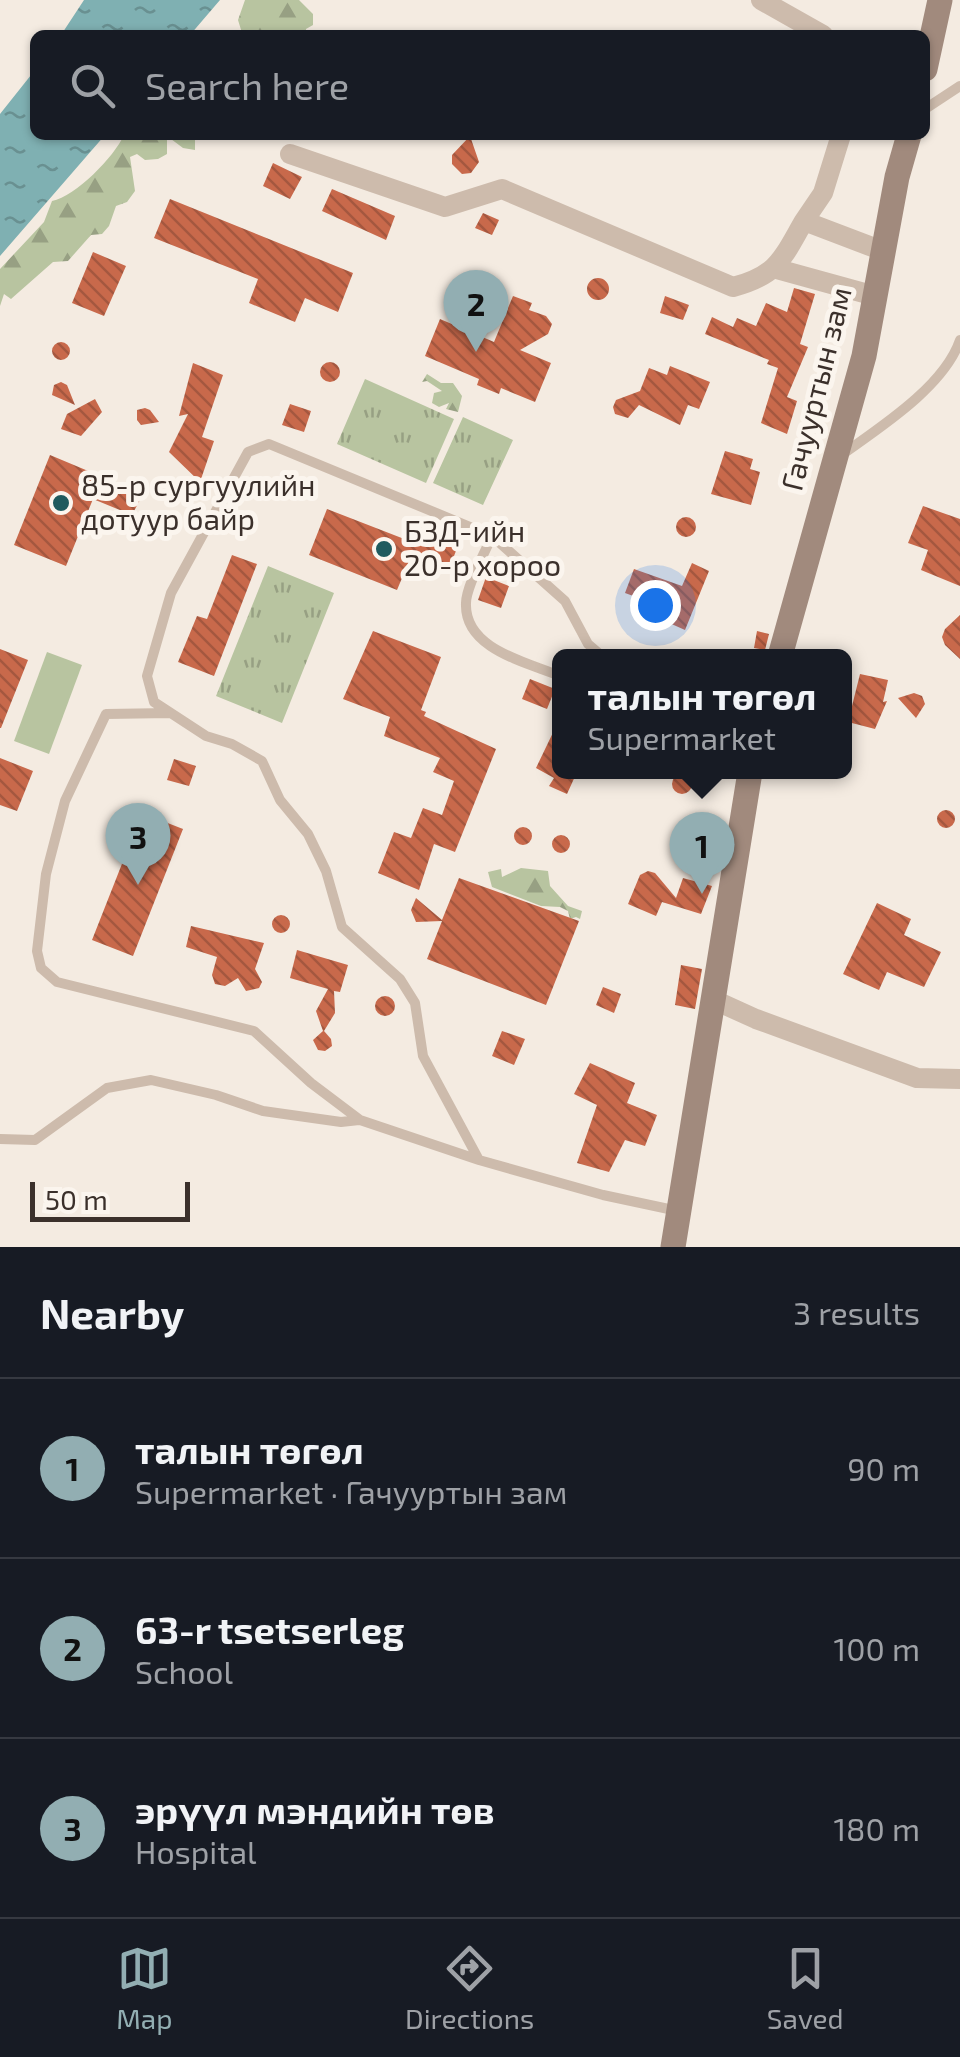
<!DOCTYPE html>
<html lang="en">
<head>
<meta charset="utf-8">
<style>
  :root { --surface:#171b24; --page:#242831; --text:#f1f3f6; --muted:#9ea1a6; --line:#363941; --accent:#92aeb2 }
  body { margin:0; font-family:"Exo 2",sans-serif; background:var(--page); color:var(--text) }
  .scale { position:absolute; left:30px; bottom:25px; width:160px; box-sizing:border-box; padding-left:10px; border:5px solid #3b302b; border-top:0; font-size:28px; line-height:35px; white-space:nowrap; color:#3b302b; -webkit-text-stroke:8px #fbf5ee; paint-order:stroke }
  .you { position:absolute; left:655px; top:605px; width:35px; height:35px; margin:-25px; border:8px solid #fff; border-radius:50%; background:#1a73e8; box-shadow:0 0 0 15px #1a73e833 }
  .badge { display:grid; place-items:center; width:65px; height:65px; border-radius:50%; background:var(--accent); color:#111; font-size:32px; font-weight:700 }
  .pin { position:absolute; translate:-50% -82px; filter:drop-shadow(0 2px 5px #0008) }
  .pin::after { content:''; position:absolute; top:52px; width:35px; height:30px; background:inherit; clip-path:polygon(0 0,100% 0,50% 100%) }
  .popup { position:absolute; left:552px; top:649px; width:300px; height:130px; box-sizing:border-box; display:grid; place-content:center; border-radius:15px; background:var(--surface); filter:drop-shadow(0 2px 8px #0005); font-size:32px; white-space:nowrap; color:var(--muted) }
  .popup b { font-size:38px; color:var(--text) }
  .popup::after { content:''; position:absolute; left:50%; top:100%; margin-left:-20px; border:20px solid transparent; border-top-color:var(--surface) }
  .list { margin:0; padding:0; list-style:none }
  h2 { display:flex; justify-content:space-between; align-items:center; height:130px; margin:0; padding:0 40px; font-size:42px }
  h2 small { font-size:32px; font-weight:400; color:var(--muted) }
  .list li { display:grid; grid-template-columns:65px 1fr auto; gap:30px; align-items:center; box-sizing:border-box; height:180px; padding:0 40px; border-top:2px solid var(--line) }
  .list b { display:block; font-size:38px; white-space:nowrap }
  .list p { margin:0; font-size:32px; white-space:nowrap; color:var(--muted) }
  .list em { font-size:32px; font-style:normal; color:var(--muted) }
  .icon { flex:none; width:55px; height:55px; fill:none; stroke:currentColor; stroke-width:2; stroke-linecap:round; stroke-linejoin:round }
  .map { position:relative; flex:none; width:960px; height:1247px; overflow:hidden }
  .search { position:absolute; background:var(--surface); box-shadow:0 2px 8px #0004; left:30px; right:30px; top:30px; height:110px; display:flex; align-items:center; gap:25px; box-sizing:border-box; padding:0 35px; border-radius:15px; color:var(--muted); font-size:38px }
  .sheet { height:670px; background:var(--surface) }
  nav { display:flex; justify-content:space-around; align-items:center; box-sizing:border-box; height:140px; border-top:2px solid var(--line); background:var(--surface); font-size:28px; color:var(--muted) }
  nav a { display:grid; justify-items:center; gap:5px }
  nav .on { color:var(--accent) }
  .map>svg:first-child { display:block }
  .forest { fill:url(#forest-firs) }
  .park { fill:url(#park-tufts) }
  .garden { fill:#b8c4a0 }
  .water { fill:url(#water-ripples) }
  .building { fill:url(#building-back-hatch) }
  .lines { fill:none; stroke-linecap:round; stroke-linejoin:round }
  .lane { stroke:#cdbbac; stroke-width:10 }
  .street { stroke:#cdbbac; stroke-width:20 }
  .secondary { stroke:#a18a7d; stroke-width:25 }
  .poi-dot { fill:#1f5a5e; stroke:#fbf5ee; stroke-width:4 }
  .labels { text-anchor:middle; stroke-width:10; stroke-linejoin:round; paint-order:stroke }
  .street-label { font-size:30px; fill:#3b302b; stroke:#fbf5ee }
  .poi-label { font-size:30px; fill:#3b302b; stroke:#fbf5ee; text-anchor:start }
</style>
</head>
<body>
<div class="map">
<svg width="960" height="1247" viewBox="0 0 960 1247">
  <defs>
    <pattern id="forest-firs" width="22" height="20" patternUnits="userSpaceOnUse" patternTransform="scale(2.5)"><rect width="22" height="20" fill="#b8c4a0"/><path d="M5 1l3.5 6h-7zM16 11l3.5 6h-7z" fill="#97a083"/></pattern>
    <pattern id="park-tufts" width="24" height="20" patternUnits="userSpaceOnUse" patternTransform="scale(2.5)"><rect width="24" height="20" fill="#b8c4a0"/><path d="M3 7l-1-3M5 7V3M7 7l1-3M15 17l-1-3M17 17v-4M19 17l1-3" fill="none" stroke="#97a083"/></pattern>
    <pattern id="water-ripples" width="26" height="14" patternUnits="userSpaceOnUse" patternTransform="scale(2.5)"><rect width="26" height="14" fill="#7fb0b2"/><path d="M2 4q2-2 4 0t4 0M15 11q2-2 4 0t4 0" fill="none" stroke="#699091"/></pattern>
    <pattern id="building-back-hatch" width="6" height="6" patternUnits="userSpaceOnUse" patternTransform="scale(2.5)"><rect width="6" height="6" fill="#c8694b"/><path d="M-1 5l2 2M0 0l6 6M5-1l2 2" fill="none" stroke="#a4573f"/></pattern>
  </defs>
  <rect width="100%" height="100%" fill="#f4ebe1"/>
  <!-- forest -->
  <path class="forest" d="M245,0H299L313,14V25L306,29V35H239L242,33L238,20Z
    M124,135H195V150L183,148L167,136V154L158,159L145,160L137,154L130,157L135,191L127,202L116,206L109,226L102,234L91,235L68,261L53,262L11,299L4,294L0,306V269L44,222L52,201C76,196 114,157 124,135Z
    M427,374L441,383H453L462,396L458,412L446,409L449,403L439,407L432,403L434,393L442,391L427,381L422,382Z
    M521,868L548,871L550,886L568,906L582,911L580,919L576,917L570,919L568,911L560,907L541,906L492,887L488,872L501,869L502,877Z"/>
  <!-- park -->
  <path class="park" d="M365,379L454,419L426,483L337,444Z
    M463,417L513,440L483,505L433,483Z
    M268,566L334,593L282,723L216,696Z"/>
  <!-- garden -->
  <path class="garden" d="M47,652L82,665L49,754L14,741Z"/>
  <!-- water -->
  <path class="water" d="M84,0H220L190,35H61Z
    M35,70V135H105L0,256V114Z"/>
  <!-- building -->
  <path class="building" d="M470,136L479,162L471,173L462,174L452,164V155Z
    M273,163L302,177L290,199L263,186Z
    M332,189L395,216L386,240L322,211Z
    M170,199L353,273L338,312L305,298L295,322L249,303L258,279L154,238Z
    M483,213L499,220L492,235L475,228Z
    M93,252L126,266L104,316L72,303Z
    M587 289a11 11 0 1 1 22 0a11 11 0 1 1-22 0Z
    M794,288L815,294L800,344L808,347L787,397L797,401L787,434L761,423L778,368L767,364L769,360L705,334L712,317L733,327L737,318L756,326L766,303L787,312Z
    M513,296L532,303L529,310L546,316L552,324L548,334L520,350L551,363L535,402L501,388L499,394L477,385L479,379L425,356L440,319L494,342Z
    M665,296L689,305L683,320L660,313Z
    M52 351a9 9 0 1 1 18 0a9 9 0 1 1-18 0Z
    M320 372a10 10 0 1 1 20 0a10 10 0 1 1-20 0Z
    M193,363L223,375L202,437L214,441L200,482L169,452L188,414L179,416Z
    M670,366L710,382L699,409L688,405L680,425L639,405L628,418L615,414L613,407L616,400L640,391L649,368L667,375Z
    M61,382L67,385L75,405L52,395L54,385Z
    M95,399L102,412L81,436L61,429L67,414Z
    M290,404L311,411L304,432L282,425Z
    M145,408L150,410L159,422L141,425L137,420V410Z
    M725,451L753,459L750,469L760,472L751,505L711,494Z
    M50,455L143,494L132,515L93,499L66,566L14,545Z
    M923,506L960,519V586L921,570L928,550L908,543Z
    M327,509L412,542L421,522L461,538L447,574L410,559L397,590L309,555Z
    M676 527a10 10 0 1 1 20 0a10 10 0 1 1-20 0Z
    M232,555L257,564L214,676L178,662L197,616L207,619Z
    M692,563L709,571L685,630L667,622L672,610L625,593L634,569L682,586Z
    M486,577L509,586L501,608L478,600Z
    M960,615V659L945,645L942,637L945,629Z
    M373,631L441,657L421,710L426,712L424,716L496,749L455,852L434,844L419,890L378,873L394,832L411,838L423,808L442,815L454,781L433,772L440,758L384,736L390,717L343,699Z
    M757,631L769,634L765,650L754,648Z
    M0,649L28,660L1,728H0Z
    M860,674L888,680L883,702L887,701L875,729L848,722Z
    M530,679L555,689L547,709L522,699Z
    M914,693L922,696L925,704L916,718L898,698Z
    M560,718V772H577L567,794L549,786L554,778L536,768Z
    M0,758L33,771L17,811L0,805Z
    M174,759L196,766L189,786L167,780Z
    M672 784a10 10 0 1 1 20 0a10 10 0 1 1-20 0Z
    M937 819a9 9 0 1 1 18 0a9 9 0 1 1-18 0Z
    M142,813L183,829L133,956L92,940Z
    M514 836a9 9 0 1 1 18 0a9 9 0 1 1-18 0Z
    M552 844a9 9 0 1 1 18 0a9 9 0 1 1-18 0Z
    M648,871L655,873L676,898L683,878L712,886L701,914L662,902L656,916L628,904L640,875Z
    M459,878L579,921L546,1005L427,959L442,921L416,922L411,910L416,898L442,920Z
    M877,903L911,919L904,935L941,952L924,987L887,972L879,990L843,974Z
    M272 924a9 9 0 1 1 18 0a9 9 0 1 1-18 0Z
    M191,926L264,943L255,969L262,982L259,988L246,991L238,978L225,986L215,984L212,975L217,957L186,947Z
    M297,950L348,965L340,992L334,991L335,1013L324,1031L331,1039L332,1046L325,1051L318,1050L313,1040L323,1031L316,1011L328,989L290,978Z
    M681,965L702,969L695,1009L675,1005Z
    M603,987L621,994L614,1013L596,1005Z
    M375 1006a10 10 0 1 1 20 0a10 10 0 1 1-20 0Z
    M502,1031L525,1039L514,1065L492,1056Z
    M590,1063L635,1083L627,1103L657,1115L645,1146L625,1140L609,1172L577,1163L597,1105L574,1094Z"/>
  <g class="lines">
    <!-- lane -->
    <path class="lane" d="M925,109L960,86
      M840,456C879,428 944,387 960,340
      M492,536C485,552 466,587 466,603C464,649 526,662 560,676
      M602,656L588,644L565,601L492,536L269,444L248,452L171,593L147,676L154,702L206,736L232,744L262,761L280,800L308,834L326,871L342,927L400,979L415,1003L423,1056L479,1160L603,1195L678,1211
      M170,713L106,714L65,801L46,874L37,951L41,968L57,982L254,1031L311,1083L360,1120L479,1160
      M0,1139L35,1140L107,1088L151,1080L216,1095L263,1111L341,1122L359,1120"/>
    <!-- street -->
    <path class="street" d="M761,0L823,35
      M841,135L823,193L804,221L883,251
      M290,154L445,207L502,189L733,287C778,275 782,259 804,221
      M777,269L875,296
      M712,999L756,1019L917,1078L960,1079"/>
    <!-- secondary -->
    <path class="secondary" d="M925,69L940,0
      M780,656L864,356L897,177L909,135
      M673,1247L750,772"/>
  </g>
  <!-- markers -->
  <g class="poi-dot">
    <circle cx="61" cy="503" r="10"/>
    <circle cx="384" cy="549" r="10"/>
  </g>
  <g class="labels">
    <!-- street labels -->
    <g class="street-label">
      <text transform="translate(817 389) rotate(-76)" y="10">Гачууртын зам</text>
    </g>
    <!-- poi labels -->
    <g class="poi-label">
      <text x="81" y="496">85-р сургуулийн<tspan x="81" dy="34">дотуур байр</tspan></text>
      <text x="404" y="542">БЗД-ийн<tspan x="404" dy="34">20-р хороо</tspan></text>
    </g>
  </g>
</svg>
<div class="scale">50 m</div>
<div class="you"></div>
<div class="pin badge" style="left:702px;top:894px">1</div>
<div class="popup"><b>талын төгөл</b>Supermarket</div>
<div class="pin badge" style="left:476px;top:352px">2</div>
<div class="pin badge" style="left:138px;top:885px">3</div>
<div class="search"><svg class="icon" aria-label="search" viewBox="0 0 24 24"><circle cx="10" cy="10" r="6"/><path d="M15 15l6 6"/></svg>Search here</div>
</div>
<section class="sheet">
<h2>Nearby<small>3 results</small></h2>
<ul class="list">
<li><span class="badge">1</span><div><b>талын төгөл</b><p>Supermarket · Гачууртын зам</p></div><em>90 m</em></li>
<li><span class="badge">2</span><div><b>63-r tsetserleg</b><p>School</p></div><em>100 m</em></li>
<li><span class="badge">3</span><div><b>эрүүл мэндийн төв</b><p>Hospital</p></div><em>180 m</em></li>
</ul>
</section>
<nav>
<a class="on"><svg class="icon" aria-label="map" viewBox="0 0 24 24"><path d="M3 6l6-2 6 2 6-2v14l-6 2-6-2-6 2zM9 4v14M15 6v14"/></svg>Map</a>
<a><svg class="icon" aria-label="directions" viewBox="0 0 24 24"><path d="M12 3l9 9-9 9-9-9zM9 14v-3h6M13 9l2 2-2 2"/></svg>Directions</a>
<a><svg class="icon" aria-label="saved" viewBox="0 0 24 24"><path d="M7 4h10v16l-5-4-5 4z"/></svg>Saved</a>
</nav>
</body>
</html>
